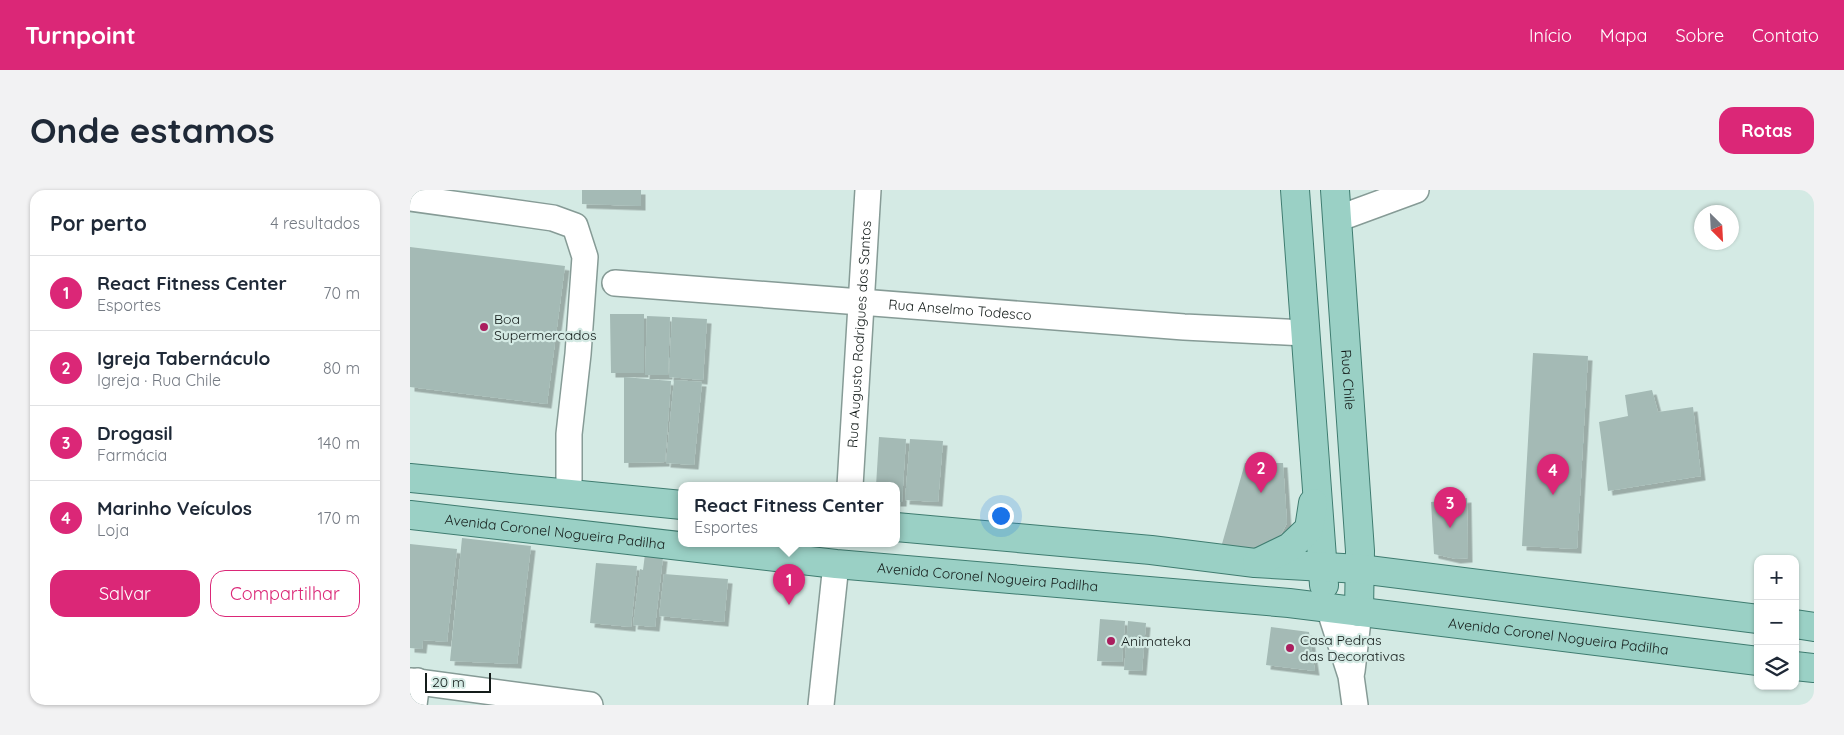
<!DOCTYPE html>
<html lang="pt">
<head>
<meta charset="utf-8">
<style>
  :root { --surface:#fff; --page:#f2f2f3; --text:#1f2937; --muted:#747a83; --line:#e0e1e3; --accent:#db2777 }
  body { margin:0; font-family:Quicksand,sans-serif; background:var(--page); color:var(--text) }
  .controls { position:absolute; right:15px; bottom:15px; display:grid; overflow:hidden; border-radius:10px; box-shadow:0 1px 4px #0004 }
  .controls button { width:45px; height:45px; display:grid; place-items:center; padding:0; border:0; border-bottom:1px solid var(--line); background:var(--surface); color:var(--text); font:25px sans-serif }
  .compass { position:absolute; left:1284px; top:15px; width:45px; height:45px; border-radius:50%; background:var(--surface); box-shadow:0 1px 4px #0004; rotate:156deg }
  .scale { position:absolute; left:15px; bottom:12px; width:66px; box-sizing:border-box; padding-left:5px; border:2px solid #141c1a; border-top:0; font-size:14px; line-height:18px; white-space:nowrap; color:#141c1a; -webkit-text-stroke:4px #d4eae4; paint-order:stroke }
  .you { position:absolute; left:590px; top:325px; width:18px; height:18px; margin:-12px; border:4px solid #fff; border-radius:50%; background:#1a73e8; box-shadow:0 0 0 8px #1a73e833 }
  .badge { display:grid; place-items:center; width:32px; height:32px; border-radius:50%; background:var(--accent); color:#fff; font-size:16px; font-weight:700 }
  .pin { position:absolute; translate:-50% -41px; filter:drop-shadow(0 1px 2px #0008) }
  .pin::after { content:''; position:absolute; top:26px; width:18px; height:15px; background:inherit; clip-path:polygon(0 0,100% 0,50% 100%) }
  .popup { position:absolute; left:268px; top:292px; width:222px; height:65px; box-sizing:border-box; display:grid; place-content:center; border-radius:10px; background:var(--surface); filter:drop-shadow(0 1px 4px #0005); font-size:16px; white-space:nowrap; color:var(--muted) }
  .popup b { font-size:19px; color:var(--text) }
  .popup::after { content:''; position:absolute; left:50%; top:100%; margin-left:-10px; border:10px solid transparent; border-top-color:var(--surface) }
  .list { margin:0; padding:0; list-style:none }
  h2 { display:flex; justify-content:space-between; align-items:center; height:65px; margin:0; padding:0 20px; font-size:21px }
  h2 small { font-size:16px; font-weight:400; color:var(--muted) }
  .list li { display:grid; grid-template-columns:32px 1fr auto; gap:15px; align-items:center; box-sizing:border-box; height:75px; padding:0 20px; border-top:1px solid var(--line) }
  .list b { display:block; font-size:19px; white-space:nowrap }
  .list p { margin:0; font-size:16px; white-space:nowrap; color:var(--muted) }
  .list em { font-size:16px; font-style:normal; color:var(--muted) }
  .actions { display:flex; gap:10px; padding:15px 20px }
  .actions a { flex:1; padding:11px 0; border:1px solid var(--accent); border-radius:15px; text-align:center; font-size:18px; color:var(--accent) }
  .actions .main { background:var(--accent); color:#fff }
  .icon { flex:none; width:28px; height:28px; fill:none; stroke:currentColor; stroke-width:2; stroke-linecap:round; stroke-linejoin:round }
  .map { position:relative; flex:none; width:1404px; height:515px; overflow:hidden; border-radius:15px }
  header { display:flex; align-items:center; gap:30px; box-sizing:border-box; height:70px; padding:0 25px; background:var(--accent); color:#fff }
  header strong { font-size:24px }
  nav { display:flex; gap:28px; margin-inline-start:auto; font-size:18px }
  .intro { display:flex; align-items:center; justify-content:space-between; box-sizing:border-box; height:120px; padding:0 30px }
  h1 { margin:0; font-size:35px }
  .button { padding:12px 22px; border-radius:15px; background:var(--accent); color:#fff; font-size:18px; font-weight:700 }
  main { display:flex; gap:30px; padding:0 30px }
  aside { flex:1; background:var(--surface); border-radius:15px; box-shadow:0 1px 4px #0004 }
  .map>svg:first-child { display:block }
  .building { fill:#a4bab5; filter:url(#shadow) }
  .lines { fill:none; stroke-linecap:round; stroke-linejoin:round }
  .minor-casing { stroke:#869b96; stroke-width:28 }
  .major-casing { stroke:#3f7c70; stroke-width:30 }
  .minor { stroke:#fff; stroke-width:25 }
  .major { stroke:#9ad0c5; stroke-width:28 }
  .poi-dot { fill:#aa1e5e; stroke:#d4eae4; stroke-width:2 }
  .labels { text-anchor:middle; stroke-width:4.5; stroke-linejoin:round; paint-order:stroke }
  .street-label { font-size:14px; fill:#141c1a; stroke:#d4eae4 }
  .poi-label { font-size:14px; fill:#141c1a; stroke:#d4eae4; text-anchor:start }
</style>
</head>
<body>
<header>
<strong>Turnpoint</strong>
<nav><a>Início</a><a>Mapa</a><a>Sobre</a><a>Contato</a></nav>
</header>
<div class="intro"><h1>Onde estamos</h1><a class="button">Rotas</a></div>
<main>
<aside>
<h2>Por perto<small>4 resultados</small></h2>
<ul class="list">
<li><span class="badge">1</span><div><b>React Fitness Center</b><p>Esportes</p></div><em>70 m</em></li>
<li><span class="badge">2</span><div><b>Igreja Tabernáculo</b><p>Igreja · Rua Chile</p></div><em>80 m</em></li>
<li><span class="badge">3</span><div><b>Drogasil</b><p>Farmácia</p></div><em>140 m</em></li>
<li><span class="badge">4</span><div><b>Marinho Veículos</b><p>Loja</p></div><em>170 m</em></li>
</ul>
<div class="actions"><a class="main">Salvar</a><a>Compartilhar</a></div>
</aside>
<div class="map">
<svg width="1404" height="515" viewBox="0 0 1404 515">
  <defs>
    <filter id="shadow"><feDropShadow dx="4.5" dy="4.5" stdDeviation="0" flood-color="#0004"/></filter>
  </defs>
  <rect width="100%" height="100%" fill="#d4eae4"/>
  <!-- building -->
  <path class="building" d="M172,0H231V16L172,14Z
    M0,57L155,76L137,214L0,197Z
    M200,124H234V183H201Z
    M237,126L260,127L258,185H235Z
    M262,127L297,129L293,190L259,187Z
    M1123,163L1178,166L1167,359L1112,356Z
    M214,187L261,191L255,272L214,273Z
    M264,190L292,192L284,275L256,273Z
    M1242,200L1248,222L1283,217L1291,286L1198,301L1189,232L1218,226L1215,205Z
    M469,247L496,249L492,312H486V296H466Z
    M500,249L533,251L528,312L495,310Z
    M835,273H873L877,333L867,352L849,362L812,354Z
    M1057,308L1058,368L1046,369L1024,364L1021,312Z
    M52,348L121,356L107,474L40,471Z
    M0,354L47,359L37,452L13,450L12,459L0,458Z
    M235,364L253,367L245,437L223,435L230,379L233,380Z
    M186,373L227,376L221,437L180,433Z
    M254,384L318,389L314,432L249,426Z
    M690,429L715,431L712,472L687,471Z
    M718,431L736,433L732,481L714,480Z
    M861,437L899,442L905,481L856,475Z"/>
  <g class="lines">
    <!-- minor casing -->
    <g class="minor-casing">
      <g id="minor">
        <path d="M0,8L143,28L165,36L175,67L168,164L159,244V302"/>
        <path d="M927,29L1006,0"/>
        <path id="s1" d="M205,93L774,137L895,143"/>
        <path id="s2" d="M440,296L458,0"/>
        <path d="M919,418L941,486L945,515"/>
        <path d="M942,481L949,422"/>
        <path d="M0,491L180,515"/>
        <path d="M4,515L7,491"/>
        <path d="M411,515L426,374"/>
      </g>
    </g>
    <!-- major casing -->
    <g class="major-casing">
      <g id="major">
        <path d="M885,0L914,395"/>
        <path id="s3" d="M925,0L950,361L949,422"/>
        <path d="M0,288L272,315"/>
        <path id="s4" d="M0,325L426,374L879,413L1348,471"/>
        <path d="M486,337L741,360L845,373L950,379L1348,429"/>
        <path d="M847,373L880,357L899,339L903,313"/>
        <path d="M1385,434L1404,437"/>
        <path d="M1385,476L1404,478"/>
      </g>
    </g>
    <!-- minor -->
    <use href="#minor" class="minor"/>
    <!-- major -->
    <use href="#major" class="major"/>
  </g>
  <!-- markers -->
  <g class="poi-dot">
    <circle cx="74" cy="137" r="5"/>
    <circle cx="701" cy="451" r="5"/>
    <circle cx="880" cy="458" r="5"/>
  </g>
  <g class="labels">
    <!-- street labels -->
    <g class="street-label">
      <text dy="5" stroke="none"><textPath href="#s1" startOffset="346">Rua Anselmo Todesco</textPath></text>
      <text dy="5" stroke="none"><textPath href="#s2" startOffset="152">Rua Augusto Rodrigues dos Santos</textPath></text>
      <text dy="5" stroke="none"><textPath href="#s3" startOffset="190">Rua Chile</textPath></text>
      <text dy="5" stroke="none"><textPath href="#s4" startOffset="146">Avenida Coronel Nogueira Padilha</textPath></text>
      <text dy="5" stroke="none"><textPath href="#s4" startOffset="581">Avenida Coronel Nogueira Padilha</textPath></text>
      <text dy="5" stroke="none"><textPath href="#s4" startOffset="1155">Avenida Coronel Nogueira Padilha</textPath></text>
    </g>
    <!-- poi labels -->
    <g class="poi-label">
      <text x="84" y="134">Boa<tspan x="84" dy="16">Supermercados</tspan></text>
      <text x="890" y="455">Casa Pedras<tspan x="890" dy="16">das Decorativas</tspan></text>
      <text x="711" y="456">Animateka</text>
    </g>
  </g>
</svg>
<div class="controls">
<button>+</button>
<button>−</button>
<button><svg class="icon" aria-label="layers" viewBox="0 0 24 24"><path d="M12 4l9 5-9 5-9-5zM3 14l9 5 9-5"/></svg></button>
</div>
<svg class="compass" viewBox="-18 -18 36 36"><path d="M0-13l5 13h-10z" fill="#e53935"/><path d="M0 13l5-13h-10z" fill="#747a83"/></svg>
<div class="scale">20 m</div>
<div class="you"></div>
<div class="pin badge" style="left:379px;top:415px">1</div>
<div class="popup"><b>React Fitness Center</b>Esportes</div>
<div class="pin badge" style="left:851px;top:303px">2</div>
<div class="pin badge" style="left:1040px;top:338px">3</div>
<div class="pin badge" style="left:1143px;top:305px">4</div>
</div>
</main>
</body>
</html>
